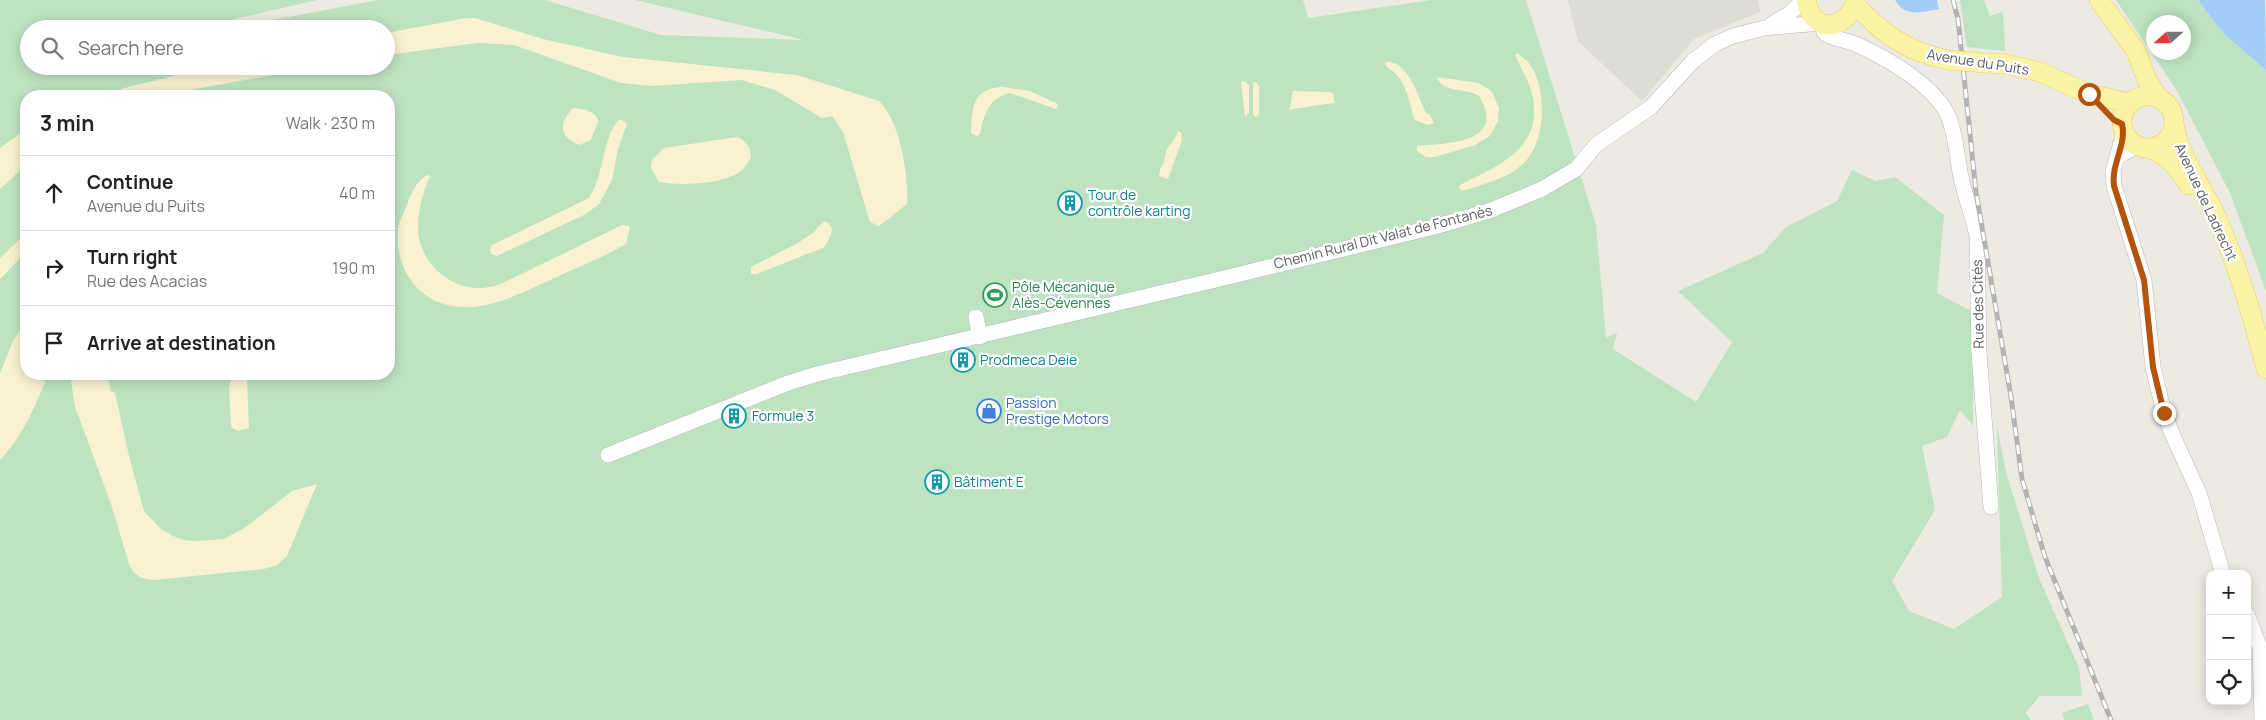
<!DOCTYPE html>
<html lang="en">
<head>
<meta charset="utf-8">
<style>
  :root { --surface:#fff; --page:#f6f6f6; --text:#222; --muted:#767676; --line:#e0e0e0 }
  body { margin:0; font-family:Manrope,sans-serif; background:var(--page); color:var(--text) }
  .controls { position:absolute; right:15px; bottom:15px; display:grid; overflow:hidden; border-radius:10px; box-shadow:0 2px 12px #0003 }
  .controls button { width:45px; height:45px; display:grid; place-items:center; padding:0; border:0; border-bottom:1px solid var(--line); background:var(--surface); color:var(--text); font:25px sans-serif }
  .compass { position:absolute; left:2146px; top:15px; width:45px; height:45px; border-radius:50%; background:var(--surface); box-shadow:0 2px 12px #0003; rotate:249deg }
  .stop { position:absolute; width:15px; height:15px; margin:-11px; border:4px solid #b45309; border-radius:50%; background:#fff }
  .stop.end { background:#b45309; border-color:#fff; box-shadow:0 1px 5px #0008 }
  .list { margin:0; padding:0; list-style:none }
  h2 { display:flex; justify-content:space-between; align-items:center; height:65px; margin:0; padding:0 20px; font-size:21px }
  h2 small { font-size:16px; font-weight:400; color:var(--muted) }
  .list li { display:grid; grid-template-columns:32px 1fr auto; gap:15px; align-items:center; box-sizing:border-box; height:75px; padding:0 20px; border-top:1px solid var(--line) }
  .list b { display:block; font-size:19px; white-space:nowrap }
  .list p { margin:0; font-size:16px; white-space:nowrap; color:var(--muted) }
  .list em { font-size:16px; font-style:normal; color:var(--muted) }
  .icon { flex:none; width:28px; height:28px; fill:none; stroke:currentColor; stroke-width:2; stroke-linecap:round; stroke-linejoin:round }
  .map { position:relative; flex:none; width:2266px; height:720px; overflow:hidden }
  .search { position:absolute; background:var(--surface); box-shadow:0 2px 12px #0003; left:20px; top:20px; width:375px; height:55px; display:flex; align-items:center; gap:12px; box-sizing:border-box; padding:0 18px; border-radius:28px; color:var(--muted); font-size:19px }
  .panel { position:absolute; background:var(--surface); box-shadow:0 2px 12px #0003; left:20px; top:90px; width:375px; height:290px; border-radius:20px }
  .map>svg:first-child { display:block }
  .industrial { fill:#dddcd5 }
  .green { fill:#bee3c1; fill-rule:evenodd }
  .sand { fill:#f8f2d0 }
  .water { fill:#a2cdfb }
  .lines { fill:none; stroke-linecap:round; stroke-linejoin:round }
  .minor-casing { stroke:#b6b8bd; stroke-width:16 }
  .major-casing { stroke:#ebcd5b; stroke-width:20 }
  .minor { stroke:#fff; stroke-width:15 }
  .major { stroke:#fbf4a6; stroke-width:19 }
  .rail-casing { stroke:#b2b3b3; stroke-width:5 }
  .rail { stroke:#fff; stroke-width:3; stroke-dasharray:9; stroke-linecap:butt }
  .major-bridge-casing { stroke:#ebcd5b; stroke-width:20; stroke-linecap:butt }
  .major-bridge { stroke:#fbf4a6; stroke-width:19 }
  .route { stroke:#b45309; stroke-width:6 }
  .labels { text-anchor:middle; stroke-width:4.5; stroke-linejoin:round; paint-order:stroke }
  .street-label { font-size:14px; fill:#595c61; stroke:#fff }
  .culture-label { font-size:14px; fill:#0d838f; stroke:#fff; text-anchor:start }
  .leisure-label { font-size:14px; fill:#27864d; stroke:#fff; text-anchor:start }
  .shop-label { font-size:14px; fill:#366cbe; stroke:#fff; text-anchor:start }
</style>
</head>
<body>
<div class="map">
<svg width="2266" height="720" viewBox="0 0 2266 720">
  <rect width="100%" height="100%" fill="#eceae1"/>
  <!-- industrial -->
  <path class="industrial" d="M1568,0H1758L1760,12L1694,39L1642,101L1578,41Z"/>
  <!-- green -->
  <path class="green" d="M0,0H317L191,29H29V66H386V29H225L378,0H545L661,35L804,40L635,0H1303L1308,18L1431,0H1526L1596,225L1606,338L1617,333L1613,349L1696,402L1732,342L1678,291L1763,253L1786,227L1837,201L1852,170L1875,181L1895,177L1944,215L1937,293L1973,312V426L1960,410L1947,437L1922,446L1935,510L1892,581L1909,611L1954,629L2002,597L1997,427L2007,476L2039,578L2079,668L2082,696H2040L2025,713L2031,720H0ZM26,96H389V374H26Z
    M1960,0H1984L1990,16L2003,12L2005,51L1967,47Z
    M2116,0H2198L2223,33L2266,70V291L2230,193L2176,89ZM2154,22H2184V52H2154Z
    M2088,704L2094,720H2064L2062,713Z"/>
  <!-- sand -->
  <path class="sand" d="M467,18H475L543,39L623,57L797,75L879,101C900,121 909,176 907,204L879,226L870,222L843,132L832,116L822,118L775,90L742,80L653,86L621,83L514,45L478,43L386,55V33Z
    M1517,53C1522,57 1528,61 1531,66C1547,91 1546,142 1524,163C1508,179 1483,184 1462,191L1459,188L1460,185C1498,166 1542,149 1533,98C1530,82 1521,69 1515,55Z
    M1385,62C1408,59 1418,97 1426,113L1430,115L1434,123L1428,125L1415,120C1407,98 1408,80 1386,66Z
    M212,66H323L156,96H118L121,89Z
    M1437,77L1478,83L1487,88L1492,92L1499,108L1498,121L1490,136L1475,145L1435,157H1426L1417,151V146C1445,143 1508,144 1479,96C1467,87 1442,94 1437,77Z
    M1244,81L1249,85V113L1245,117L1241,82Z
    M1253,82H1256L1259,86V114L1256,117L1253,115Z
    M1002,87L1030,91L1058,104L1056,109L1010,93C988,98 984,115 980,134L977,136L971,133C972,108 972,89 1002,87Z
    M1293,91L1330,92L1333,94L1335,105L1333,103L1287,110L1290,108Z
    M573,108C580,108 596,111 598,120C598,124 592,135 591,140L579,145C560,137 558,124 573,108Z
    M619,120H622L627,124L618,149L612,180L599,204L586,214L497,256L491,254L490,249L492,245L589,198C604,177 602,137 619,120Z
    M26,129V165L0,189V148Z
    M1178,131L1181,133L1182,140L1168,179L1159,176L1160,169C1167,162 1163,153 1169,146C1173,141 1176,137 1178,131Z
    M737,137C747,141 750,147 751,158C747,164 744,169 738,173C721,184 678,186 659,182L651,168L652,160L664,148Z
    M427,175L430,176C423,193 418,209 418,228C418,256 442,283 469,287C481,290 492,287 503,283L622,225L630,226L626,244C605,256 583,265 561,275C531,288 497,308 464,307C422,307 394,271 398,230C398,223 404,213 407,205C412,192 415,183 427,175Z
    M824,221C838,226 830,239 823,248L756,274H751V267L796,244L813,233Z
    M26,233V252L0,279V258Z
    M26,322V374H48C36,405 23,436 0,460V373L14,339Z
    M70,374H107L111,391L115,393L129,456L144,511L161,529L171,535L183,540L195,541L224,539L246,527L292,491L317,484L287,556L277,565L264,569L154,580C142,579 137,577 130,567L111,504L75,407Z
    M243,374L247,380L249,428L238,431L231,427L229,387L233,376Z"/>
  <!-- water -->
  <path class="water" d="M1895,0H1937L1939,9C1923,12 1905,18 1895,0Z
    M2198,0H2265L2266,70L2223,33Z"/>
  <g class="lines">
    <!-- minor casing -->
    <g class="minor-casing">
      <path id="minor" d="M1772,24L1789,14L1804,0
        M1825,24L1824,32L1826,34C1836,39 1848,41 1858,45C1888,59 1936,86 1949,118C1956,136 1957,158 1961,177C1965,197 1973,216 1977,236L1979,353L1991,507
        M2124,133L2113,171L2114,186L2144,280L2153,367L2164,413L2173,436L2199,493L2223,574
        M2117,157L2137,146
        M976,317L980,337
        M608,455L788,383L817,374L1224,278L1434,227L1489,211L1542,189L1576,169L1596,145L1651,107L1693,61L1715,44L1733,36L1764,28L1820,23
        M2247,614L2260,648L2262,720"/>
    </g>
    <!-- major casing -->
    <g class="major-casing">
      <path id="major" d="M1806,0C1812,33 1843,32 1855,4V0
        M2099,0L2136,51L2147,80L2158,98
        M1855,4C1882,34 1908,52 1948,60
        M1985,63L2006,64L2040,72L2089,94L2130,103
        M2122 122a26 26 0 1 1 52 0a26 26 0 1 1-52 0Z
        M2174,123C2179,158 2202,185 2216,216C2238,265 2253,317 2266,369
        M2147,148C2167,154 2178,168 2189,185"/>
    </g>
    <!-- minor -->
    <use href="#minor" class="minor"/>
    <!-- major -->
    <use href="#major" class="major"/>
    <!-- rail casing -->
    <g class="rail-casing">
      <path id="rail" d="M1953,0L1958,19L1976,192L2011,397L2022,479L2045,557L2111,720"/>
    </g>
    <!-- rail -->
    <use href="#rail" class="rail"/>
    <!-- major-bridge casing -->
    <g class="major-bridge-casing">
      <path id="major-bridge" d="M1948,60L1985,63"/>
    </g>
    <!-- major-bridge -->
    <use href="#major-bridge" class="major-bridge"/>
  </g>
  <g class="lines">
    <!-- route -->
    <path class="route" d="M2089,94L2114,120L2122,124C2127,145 2111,163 2114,186L2144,280L2153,367L2164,413"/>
  </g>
  <!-- icons -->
  <defs>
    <g id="building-ring" transform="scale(1.25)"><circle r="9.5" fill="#fff" stroke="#0f9aa8" stroke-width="1.5"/><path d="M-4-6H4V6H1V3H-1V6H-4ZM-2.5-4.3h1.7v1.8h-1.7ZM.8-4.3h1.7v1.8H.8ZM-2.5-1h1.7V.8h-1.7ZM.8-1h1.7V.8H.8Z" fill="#0f9aa8"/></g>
    <g id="stadium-ring" transform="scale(1.25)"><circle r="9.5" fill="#fff" stroke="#2e9e5b" stroke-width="1.5"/><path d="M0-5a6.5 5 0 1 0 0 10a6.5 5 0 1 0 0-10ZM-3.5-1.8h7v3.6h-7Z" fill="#2e9e5b"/></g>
    <g id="shop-ring" transform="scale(1.25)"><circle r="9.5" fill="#fff" stroke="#3f7fe0" stroke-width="1.5"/><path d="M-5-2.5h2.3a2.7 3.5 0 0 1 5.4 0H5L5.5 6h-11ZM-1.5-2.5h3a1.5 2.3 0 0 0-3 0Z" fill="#3f7fe0"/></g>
  </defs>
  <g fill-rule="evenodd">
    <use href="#building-ring" x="1070" y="203"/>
    <use href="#stadium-ring" x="995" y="295"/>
    <use href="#building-ring" x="963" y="360"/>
    <use href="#shop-ring" x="989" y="411"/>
    <use href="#building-ring" x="734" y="416"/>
    <use href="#building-ring" x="937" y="482"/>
  </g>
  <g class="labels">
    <!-- street labels -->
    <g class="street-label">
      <text transform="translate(1978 62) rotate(9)" y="5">Avenue du Puits</text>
      <text transform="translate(2206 202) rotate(65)" y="5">Avenue de Ladrecht</text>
      <text transform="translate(1383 237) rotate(-14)" y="5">Chemin Rural Dit Valat de Fontanès</text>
      <text transform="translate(1978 304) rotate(-91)" y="5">Rue des Cités</text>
    </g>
    <!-- culture labels -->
    <g class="culture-label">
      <text x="1088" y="200">Tour de<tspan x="1088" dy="16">contrôle karting</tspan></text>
      <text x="980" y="365">Prodmeca Deie</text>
      <text x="752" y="421">Formule 3</text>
      <text x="954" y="487">Bâtiment E</text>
    </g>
    <!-- leisure labels -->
    <g class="leisure-label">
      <text x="1012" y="292">Pôle Mécanique<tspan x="1012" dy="16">Alès-Cévennes</tspan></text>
    </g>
    <!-- shop labels -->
    <g class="shop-label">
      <text x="1006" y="408">Passion<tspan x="1006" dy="16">Prestige Motors</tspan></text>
    </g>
  </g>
</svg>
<div class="controls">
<button>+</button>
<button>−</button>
<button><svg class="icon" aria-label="locate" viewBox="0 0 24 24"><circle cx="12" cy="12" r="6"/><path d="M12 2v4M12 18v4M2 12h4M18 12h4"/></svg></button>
</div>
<svg class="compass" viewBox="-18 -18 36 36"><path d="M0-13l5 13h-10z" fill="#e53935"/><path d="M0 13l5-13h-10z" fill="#767676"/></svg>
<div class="stop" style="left:2089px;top:94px"></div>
<div class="stop end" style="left:2164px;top:413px"></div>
<div class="search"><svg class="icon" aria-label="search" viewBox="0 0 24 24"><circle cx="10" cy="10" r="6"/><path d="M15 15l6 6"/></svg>Search here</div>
<section class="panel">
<h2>3 min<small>Walk · 230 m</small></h2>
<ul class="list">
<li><svg class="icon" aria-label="ahead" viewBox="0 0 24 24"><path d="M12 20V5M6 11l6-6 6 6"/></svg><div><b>Continue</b><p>Avenue du Puits</p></div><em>40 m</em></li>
<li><svg class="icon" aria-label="right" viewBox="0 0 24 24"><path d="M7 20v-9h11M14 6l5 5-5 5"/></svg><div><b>Turn right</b><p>Rue des Acacias</p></div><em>190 m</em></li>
<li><svg class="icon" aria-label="arrive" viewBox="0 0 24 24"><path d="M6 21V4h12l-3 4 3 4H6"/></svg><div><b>Arrive at destination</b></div></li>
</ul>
</section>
</div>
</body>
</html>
